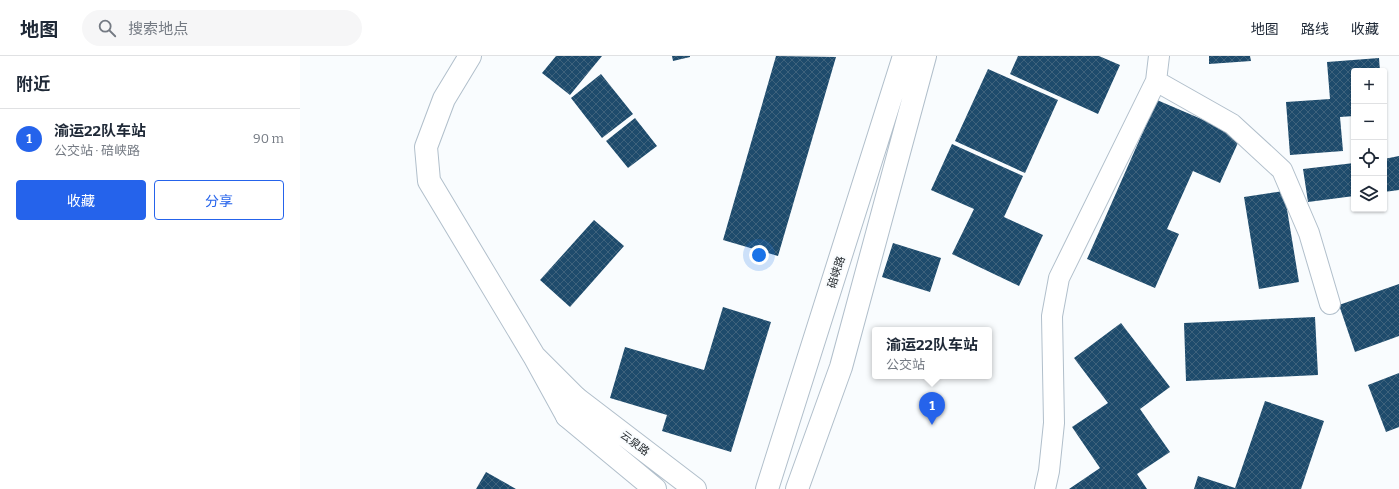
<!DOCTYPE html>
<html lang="zh">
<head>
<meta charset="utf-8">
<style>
  :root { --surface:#fff; --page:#f6f6f7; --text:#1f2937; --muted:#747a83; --line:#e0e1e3; --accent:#2563eb }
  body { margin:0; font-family:Bitter,"Noto Sans SC",serif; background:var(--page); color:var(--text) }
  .controls { position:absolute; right:12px; top:12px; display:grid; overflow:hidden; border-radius:4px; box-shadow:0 1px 3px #0004 }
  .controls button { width:36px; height:36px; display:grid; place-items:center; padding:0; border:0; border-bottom:1px solid var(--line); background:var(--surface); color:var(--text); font:20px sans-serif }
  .you { position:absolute; left:459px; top:199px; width:14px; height:14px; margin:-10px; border:3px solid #fff; border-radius:50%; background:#1a73e8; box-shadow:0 0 0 6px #1a73e833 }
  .badge { display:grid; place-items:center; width:26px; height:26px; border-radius:50%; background:var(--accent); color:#fff; font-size:13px; font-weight:700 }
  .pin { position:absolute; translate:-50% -33px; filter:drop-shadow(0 1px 2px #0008) }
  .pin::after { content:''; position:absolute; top:21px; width:14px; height:12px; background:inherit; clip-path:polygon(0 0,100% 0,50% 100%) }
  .popup { position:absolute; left:572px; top:271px; width:120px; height:52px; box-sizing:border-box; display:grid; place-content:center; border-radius:4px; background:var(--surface); filter:drop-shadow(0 1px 3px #0005); font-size:13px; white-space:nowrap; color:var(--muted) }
  .popup b { font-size:15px; color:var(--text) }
  .popup::after { content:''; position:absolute; left:50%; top:100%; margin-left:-8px; border:8px solid transparent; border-top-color:var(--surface) }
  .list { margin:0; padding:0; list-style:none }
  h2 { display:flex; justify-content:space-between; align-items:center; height:52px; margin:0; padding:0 16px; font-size:17px }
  h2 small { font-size:13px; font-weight:400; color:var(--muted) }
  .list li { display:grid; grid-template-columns:26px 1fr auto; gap:12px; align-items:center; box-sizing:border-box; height:60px; padding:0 16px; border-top:1px solid var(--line) }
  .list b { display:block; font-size:15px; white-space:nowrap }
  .list p { margin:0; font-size:13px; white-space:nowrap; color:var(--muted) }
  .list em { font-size:13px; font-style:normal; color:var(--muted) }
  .actions { display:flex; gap:8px; padding:12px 16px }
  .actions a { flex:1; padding:9px 0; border:1px solid var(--accent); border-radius:4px; text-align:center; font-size:14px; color:var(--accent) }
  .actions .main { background:var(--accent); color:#fff }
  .icon { flex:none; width:22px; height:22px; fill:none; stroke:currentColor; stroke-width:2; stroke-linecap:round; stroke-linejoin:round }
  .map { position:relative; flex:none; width:1099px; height:433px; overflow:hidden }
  header { display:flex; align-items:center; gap:24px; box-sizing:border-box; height:56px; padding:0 20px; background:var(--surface); border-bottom:1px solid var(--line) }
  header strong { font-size:19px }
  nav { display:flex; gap:22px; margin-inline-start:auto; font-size:14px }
  .search { width:280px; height:36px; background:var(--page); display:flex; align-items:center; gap:10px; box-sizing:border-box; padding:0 14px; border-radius:22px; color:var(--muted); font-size:15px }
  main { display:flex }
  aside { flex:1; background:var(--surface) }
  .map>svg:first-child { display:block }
  .building { fill:url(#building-cross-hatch) }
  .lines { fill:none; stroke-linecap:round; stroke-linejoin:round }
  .minor-casing { stroke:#b1bfcb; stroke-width:22 }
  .tertiary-casing { stroke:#b1bfcb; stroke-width:24 }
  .secondary-casing { stroke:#b1bfcb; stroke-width:24 }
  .primary-casing { stroke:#b1bfcb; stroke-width:24 }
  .minor { stroke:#fff; stroke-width:20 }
  .tertiary { stroke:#fff; stroke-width:22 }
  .secondary { stroke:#fff; stroke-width:22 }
  .primary { stroke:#fff; stroke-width:22 }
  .labels { text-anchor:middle; stroke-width:4; stroke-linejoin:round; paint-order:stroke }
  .street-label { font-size:11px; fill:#1f2428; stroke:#f9fcfe }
</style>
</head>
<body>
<header>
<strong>地图</strong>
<div class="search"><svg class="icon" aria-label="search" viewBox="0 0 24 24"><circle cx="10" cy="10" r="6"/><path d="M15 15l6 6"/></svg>搜索地点</div>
<nav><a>地图</a><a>路线</a><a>收藏</a></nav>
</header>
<main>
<aside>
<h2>附近<small></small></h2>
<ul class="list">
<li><span class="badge">1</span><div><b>渝运22队车站</b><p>公交站 · 碚峡路</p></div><em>90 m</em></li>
</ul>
<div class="actions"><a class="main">收藏</a><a>分享</a></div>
</aside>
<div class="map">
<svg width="1099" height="433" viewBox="0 0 1099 433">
  <defs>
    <pattern id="building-cross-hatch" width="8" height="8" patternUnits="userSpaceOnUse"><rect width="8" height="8" fill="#1e4b6c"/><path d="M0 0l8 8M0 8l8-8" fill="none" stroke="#3e627c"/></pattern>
  </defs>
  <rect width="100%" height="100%" fill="#f9fcfe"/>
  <!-- building -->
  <path class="building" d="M256,0H302L270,39L242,17Z
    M372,0H390V1L373,5Z
    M476,0L536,1L478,200L423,184Z
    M718,0H799L820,9L798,58L710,18Z
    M909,0H950L951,5L909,8Z
    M1079,2L1080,15H1054V60L1040,61L1043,95L990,99L986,46L1030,43L1027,6Z
    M688,13L758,44L725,117L655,85Z
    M301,18L333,58L302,82L271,42Z
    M857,44L941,80L920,127L893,115L867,173L879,178L855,232L787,203Z
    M335,62L357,90L328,112L306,85Z
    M652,88L723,120L704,161L743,179L719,230L652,198L674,153L631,134Z
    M1099,100V134L1084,136V103Z
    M1054,107V140L1008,146L1003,113Z
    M984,135L999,226L959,233L944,141Z
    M294,164L324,190L270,251L240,224Z
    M593,187L641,202L630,236L582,221Z
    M1099,228V280L1055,296L1039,249Z
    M423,251L471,266L431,396L362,375L367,359L310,342L325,291L404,314Z
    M1015,261L1018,319L886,325L884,267Z
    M821,267L870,331L840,353L870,396L837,418L847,433H769L800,412L772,371L808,347L774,302Z
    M1099,317V371L1086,376L1068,329Z
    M965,345L1024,365L1001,433H894L898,420L935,432Z
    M186,416L216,433H176Z"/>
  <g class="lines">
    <!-- minor casing -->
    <g class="minor-casing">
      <path id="minor" d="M856,25L932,68L982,114L1009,177L1030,248
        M745,433L749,415L754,367L752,260L759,222L856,25L859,0"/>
    </g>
    <!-- tertiary casing -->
    <g class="tertiary-casing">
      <path id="tertiary" d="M170,0L144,43L126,91L129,125L234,300
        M267,360L234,300L276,342"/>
    </g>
    <!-- secondary casing -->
    <g class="secondary-casing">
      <path id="secondary" d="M276,342L395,433
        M267,360L355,433"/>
    </g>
    <!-- primary casing -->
    <g class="primary-casing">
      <path id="primary" d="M467,433L604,0
        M497,433L541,311L625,0"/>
    </g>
    <!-- minor -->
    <use href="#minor" class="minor"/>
    <!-- tertiary -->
    <use href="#tertiary" class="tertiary"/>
    <!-- secondary -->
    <use href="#secondary" class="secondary"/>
    <!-- primary -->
    <use href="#primary" class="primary"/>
  </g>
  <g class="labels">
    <!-- street labels -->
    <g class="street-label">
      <text transform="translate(536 216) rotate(-72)" y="4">碚峡路</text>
      <text transform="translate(335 387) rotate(37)" y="4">云泉路</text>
    </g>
  </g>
</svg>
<div class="controls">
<button>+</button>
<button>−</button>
<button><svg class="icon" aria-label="locate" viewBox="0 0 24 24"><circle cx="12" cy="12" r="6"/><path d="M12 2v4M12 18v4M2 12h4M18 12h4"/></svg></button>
<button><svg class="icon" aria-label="layers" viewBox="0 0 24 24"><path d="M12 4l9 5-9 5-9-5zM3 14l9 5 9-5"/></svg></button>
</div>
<div class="you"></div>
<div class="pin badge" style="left:632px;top:369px">1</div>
<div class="popup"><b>渝运22队车站</b>公交站</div>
</div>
</main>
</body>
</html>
